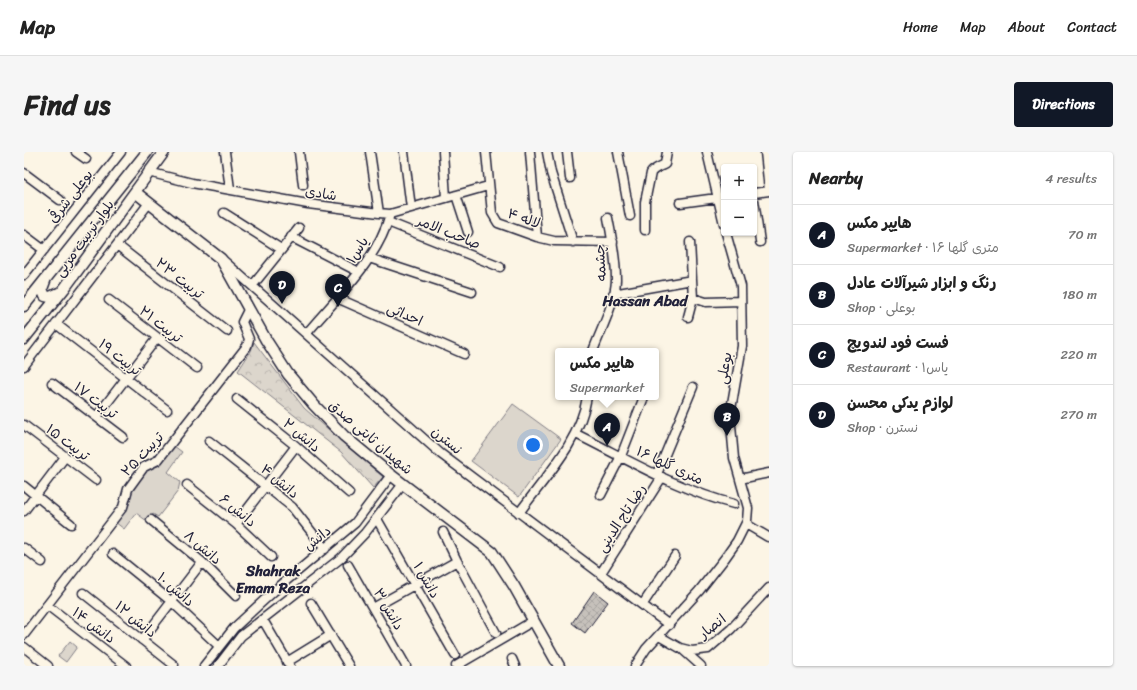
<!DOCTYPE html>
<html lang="en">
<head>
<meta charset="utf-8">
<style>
  :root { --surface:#fff; --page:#f6f6f6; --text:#222; --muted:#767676; --line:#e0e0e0; --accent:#111827 }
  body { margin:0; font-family:Sriracha,"Playpen Sans Arabic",sans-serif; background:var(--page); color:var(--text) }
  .controls { position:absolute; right:12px; top:12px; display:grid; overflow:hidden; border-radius:4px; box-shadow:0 1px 3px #0004 }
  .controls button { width:36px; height:36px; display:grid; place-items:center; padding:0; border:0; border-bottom:1px solid var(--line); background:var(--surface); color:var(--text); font:20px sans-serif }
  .you { position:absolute; left:509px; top:293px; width:14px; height:14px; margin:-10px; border:3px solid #fff; border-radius:50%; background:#1a73e8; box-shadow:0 0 0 6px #1a73e833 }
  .badge { display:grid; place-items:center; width:26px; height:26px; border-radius:50%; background:var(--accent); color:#fff; font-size:13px; font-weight:700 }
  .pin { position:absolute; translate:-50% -33px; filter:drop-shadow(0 1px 2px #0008) }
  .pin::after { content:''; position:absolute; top:21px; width:14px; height:12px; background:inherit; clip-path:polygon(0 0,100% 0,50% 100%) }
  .popup { position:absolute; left:531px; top:196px; width:104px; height:52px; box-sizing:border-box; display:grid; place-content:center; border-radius:4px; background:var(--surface); filter:drop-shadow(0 1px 3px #0005); font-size:13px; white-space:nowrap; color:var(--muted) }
  .popup b { font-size:15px; color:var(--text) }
  .popup::after { content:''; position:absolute; left:50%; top:100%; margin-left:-8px; border:8px solid transparent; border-top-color:var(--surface) }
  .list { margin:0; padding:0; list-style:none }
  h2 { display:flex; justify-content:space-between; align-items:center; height:52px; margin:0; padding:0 16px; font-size:17px }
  h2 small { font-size:13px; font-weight:400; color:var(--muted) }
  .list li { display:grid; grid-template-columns:26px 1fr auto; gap:12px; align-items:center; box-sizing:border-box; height:60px; padding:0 16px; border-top:1px solid var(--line) }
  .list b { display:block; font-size:15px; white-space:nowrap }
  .list p { margin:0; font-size:13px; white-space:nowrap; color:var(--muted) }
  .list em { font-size:13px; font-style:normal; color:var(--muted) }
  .map { position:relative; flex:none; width:745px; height:514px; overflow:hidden; border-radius:4px }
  header { display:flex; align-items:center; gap:24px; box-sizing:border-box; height:56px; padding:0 20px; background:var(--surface); border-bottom:1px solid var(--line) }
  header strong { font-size:19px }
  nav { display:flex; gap:22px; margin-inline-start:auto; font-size:14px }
  .intro { display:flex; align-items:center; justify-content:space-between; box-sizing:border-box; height:96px; padding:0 24px }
  h1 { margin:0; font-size:28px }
  .button { padding:10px 18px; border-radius:4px; background:var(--accent); color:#fff; font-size:14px; font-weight:700 }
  main { display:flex; gap:24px; padding:0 24px }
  aside { flex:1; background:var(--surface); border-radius:4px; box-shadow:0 1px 3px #0004 }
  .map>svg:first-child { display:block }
  .forest { fill:url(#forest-crowns); stroke:#7f7c84 }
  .park { fill:#dcd6cc; stroke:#7f7c84 }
  .building { fill:url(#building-cross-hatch); stroke:#22223b }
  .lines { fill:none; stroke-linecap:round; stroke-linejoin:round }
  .minor-casing { stroke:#22223b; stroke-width:11 }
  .major-casing { stroke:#22223b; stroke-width:13 }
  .minor { stroke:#fcf5e5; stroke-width:8 }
  .major { stroke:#fcf5e5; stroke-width:10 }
  .labels { text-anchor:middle; stroke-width:3; stroke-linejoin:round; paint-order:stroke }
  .street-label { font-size:14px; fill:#22223b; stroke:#fcf5e5 }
  .neighbourhood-label { font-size:15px; font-weight:bold; fill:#22223b; stroke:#fcf5e5 }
</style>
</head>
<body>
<header>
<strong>Map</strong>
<nav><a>Home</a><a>Map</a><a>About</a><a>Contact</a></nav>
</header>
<div class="intro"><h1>Find us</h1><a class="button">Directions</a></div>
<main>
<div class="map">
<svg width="745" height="514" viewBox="0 0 745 514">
  <defs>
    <pattern id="forest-crowns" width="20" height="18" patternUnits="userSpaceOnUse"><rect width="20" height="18" fill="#dcd6cc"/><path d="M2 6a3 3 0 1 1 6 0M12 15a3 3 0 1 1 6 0" fill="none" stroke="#bcb7b0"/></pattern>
    <pattern id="building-cross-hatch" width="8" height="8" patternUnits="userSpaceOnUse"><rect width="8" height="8" fill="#c6c1bb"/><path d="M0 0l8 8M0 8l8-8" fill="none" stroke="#aaa6a2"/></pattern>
  </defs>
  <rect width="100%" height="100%" fill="#fcf5e5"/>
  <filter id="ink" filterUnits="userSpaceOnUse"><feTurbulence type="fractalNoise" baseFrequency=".025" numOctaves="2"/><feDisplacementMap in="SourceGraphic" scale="8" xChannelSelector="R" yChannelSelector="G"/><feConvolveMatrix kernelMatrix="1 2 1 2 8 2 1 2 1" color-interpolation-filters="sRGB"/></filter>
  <g filter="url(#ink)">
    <!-- forest -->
    <path class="forest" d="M230,190L280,256L359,325L349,336L317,300L214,219L227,199Z"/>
    <!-- park -->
    <path class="park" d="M489,252L537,287L495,345L447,309Z
      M150,294L158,300L144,320L156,330L154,339L134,365L129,362L123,369L112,361L100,377L91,370L105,353V342L124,316L134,314Z
      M46,489L53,495L42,510L34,504Z"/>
    <!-- building -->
    <path class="building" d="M570,439L584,450L561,481L548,471Z"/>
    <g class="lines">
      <!-- minor casing -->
      <g class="minor-casing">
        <path id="minor" d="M52,0L62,7
          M201,0L206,37
          M275,0L279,33
          M346,0L355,61
          M380,0L387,56
          M419,0L422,46
          M462,0L468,61L474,71L513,85L530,89L589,90
          M506,0L513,85
          M523,0L527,21L549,90
          M543,0L546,26
          M594,0L606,64
          M683,0L700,72
          M741,0L745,38
          M124,20L168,31L284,52L355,61L366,62L464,34
          M0,21L36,48
          M730,41L745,39
          M432,43L444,80
          M730,48L736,90
          M656,51L700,45
          M200,61L257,97
          M364,70L476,115
          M621,78V50L627,21C630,16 636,15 641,12L643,0
          M0,83L20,98
          M267,85L335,120
          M93,93L203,179
          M345,106L448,140
          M199,108L417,302L645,473
          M0,123L97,0
          M229,133L275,76
          M589,142L668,128
          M313,146L440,202
          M669,146L682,150L717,149
          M85,148L173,216
          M664,165L669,146L666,90
          M32,172L143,258
          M283,181C313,145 354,108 366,62
          M569,199C577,177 591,152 592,128C592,107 588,86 584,66
          M0,214L125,51
          M28,231L99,285
          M213,247L272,294L325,341
          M73,264L133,186
          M0,273L72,328
          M552,282C603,307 654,338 710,352
          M185,289L268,355L301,397
          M633,322L669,235
          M716,327L745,321
          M163,333L212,372L247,405
          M0,334L47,372
          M577,343L597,304L620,245
          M0,359L41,305
          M495,361C521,325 556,290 563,245
          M353,367L431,503
          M127,368L178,410L212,444
          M212,372L272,294
          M722,372L744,385
          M419,380L433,409L472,481
          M0,396L18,410
          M89,402L148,450L195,494
          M324,413L382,514
          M577,421L638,325
          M59,441L150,513
          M287,451L325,514
          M619,452L651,404
          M23,453L102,514
          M349,456L433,409
          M239,468L266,514
          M0,483L99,355L104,337L120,315L134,308L223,194L225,187L218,170L224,158
          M635,484L656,496L668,499L684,497L707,477L745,436
          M118,488L178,410
          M0,495L24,514
          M658,497L677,514
          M488,507L491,514
          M263,510L307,483
          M180,514L210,476L250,439L331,371L367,323
          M194,514L217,484L317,406L341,381L379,332
          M432,514L509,469
          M611,514L622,497L675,439L701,406L713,389L723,369L724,356L710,306L706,263L718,194L717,134L702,81"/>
      </g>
      <!-- major casing -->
      <g class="major-casing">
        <path id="major" d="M111,40L197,107L242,188L264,222L290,253L320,284L367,323L468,400L490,434L535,514
          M21,129L18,137L21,144L26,145L37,140
          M0,154L123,0
          M0,187L40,137L140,0"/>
      </g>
      <!-- minor -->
      <use href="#minor" class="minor"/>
      <!-- major -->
      <use href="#major" class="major"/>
    </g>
  </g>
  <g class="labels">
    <!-- street labels -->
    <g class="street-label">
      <text transform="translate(297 41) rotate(9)" y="5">شادی</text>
      <text transform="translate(46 44) rotate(-52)" y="5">بوعلی شرقی</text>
      <text transform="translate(500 66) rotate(20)" y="5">لاله ۴</text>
      <text transform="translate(425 80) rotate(22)" y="5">صاحب الامر</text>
      <text transform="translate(60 86) rotate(-54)" y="5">بلوار تربیت مربی</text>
      <text transform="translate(333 98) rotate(-58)" y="5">یاس۱</text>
      <text transform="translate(576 111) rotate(-93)" y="5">چشمه</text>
      <text transform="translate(156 126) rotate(38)" y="5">تربیت ۲۳</text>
      <text transform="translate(381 162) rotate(24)" y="5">احداثی</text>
      <text transform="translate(137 172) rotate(38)" y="5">تربیت ۲۱</text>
      <text transform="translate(96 205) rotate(38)" y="5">تربیت ۱۹</text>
      <text transform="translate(700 216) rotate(-80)" y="5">بوعلی</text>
      <text transform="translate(72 248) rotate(37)" y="5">تربیت ۱۷</text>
      <text transform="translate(278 283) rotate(40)" y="5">دانش ۲</text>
      <text transform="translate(347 285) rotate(41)" y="5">شهیدان ثابتی صدق</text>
      <text transform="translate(423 288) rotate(40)" y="5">نسترن</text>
      <text transform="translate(44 290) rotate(37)" y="5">تربیت ۱۵</text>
      <text transform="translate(118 302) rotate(-47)" y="5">تربیت ۲۵</text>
      <text transform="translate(646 313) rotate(25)" y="5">۱۶ متری گلها</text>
      <text transform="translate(256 329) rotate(40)" y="5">دانش ۴</text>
      <text transform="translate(214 358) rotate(40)" y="5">دانش ۶</text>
      <text transform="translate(597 366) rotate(-57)" y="5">رضا تاج الدینی</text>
      <text transform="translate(293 386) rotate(-40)" y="5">دانش</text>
      <text transform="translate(179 395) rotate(41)" y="5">دانش ۸</text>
      <text transform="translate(403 428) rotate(60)" y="5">دانش ۱</text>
      <text transform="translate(152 437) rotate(41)" y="5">دانش ۱۰</text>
      <text transform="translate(365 457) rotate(60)" y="5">دانش ۳</text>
      <text transform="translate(112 467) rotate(39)" y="5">دانش ۱۲</text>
      <text transform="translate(70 473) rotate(37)" y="5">دانش ۱۴</text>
      <text transform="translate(688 474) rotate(-38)" y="5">انصار</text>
    </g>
    <!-- neighbourhood labels -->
    <g class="neighbourhood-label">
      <text x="621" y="154">Hassan Abad</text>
      <text x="249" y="424">Shahrak<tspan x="249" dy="17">Emam Reza</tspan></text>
    </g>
  </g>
</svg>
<div class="controls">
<button>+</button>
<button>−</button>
</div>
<div class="you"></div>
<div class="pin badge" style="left:583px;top:294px">A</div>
<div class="popup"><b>هایپر مکس</b>Supermarket</div>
<div class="pin badge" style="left:703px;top:284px">B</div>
<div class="pin badge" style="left:314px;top:155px">C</div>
<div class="pin badge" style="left:258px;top:152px">D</div>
</div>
<aside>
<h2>Nearby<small>4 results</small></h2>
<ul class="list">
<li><span class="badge">A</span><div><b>هایپر مکس</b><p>Supermarket · ۱۶ متری گلها</p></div><em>70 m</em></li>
<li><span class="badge">B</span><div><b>رنگ و ابزار شیرآلات عادل</b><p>Shop · بوعلی</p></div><em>180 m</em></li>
<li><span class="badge">C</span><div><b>فست فود لندویچ</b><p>Restaurant · یاس۱</p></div><em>220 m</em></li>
<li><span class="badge">D</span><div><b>لوازم یدکی محسن</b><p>Shop · نسترن</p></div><em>270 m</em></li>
</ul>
</aside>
</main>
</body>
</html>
